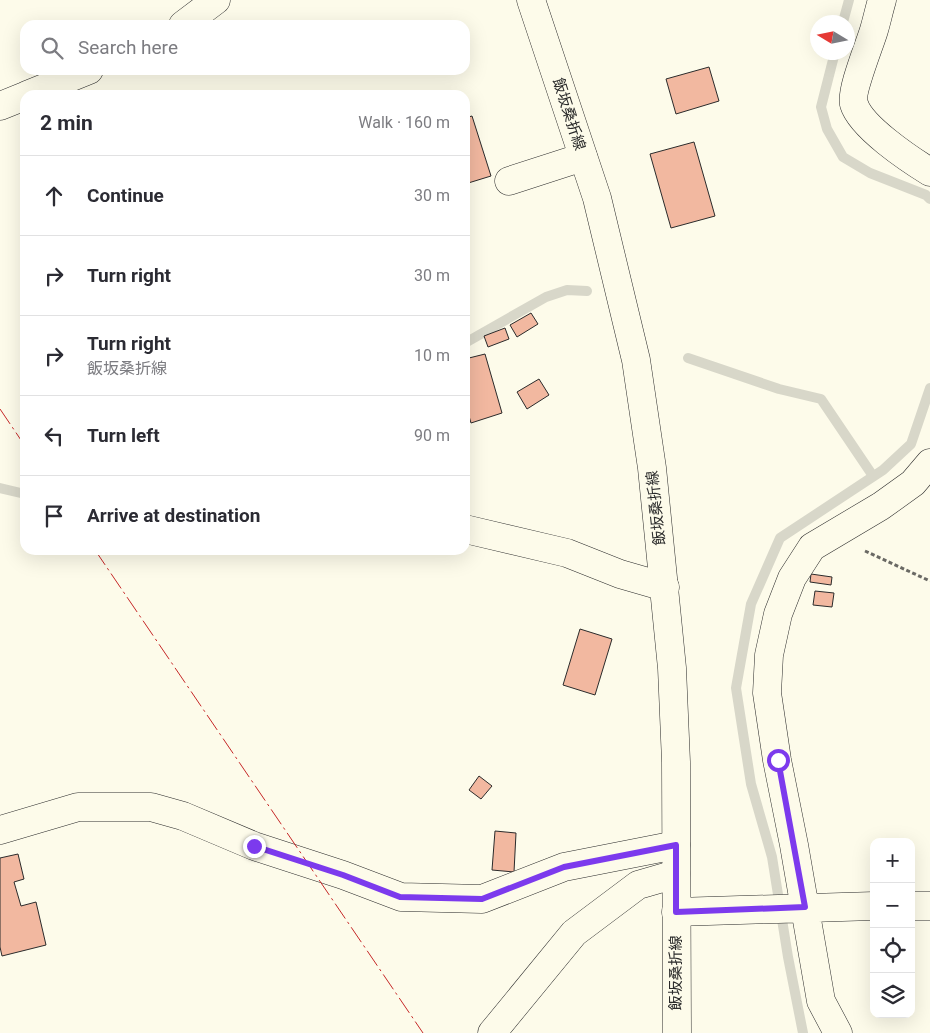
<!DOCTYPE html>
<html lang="en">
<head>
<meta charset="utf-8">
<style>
  :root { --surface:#fff; --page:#f7f7f7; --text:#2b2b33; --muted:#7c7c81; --line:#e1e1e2 }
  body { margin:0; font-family:Roboto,"Noto Sans JP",sans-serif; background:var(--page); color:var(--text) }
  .controls { position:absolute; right:15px; bottom:15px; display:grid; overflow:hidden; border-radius:10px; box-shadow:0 5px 20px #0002 }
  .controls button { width:45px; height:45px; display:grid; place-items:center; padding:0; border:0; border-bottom:1px solid var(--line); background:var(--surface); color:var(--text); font:25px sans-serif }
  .compass { position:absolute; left:810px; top:15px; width:45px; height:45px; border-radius:50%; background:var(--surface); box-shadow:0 5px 20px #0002; rotate:280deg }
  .stop { position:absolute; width:15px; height:15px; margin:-11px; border:4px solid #7c3aed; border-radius:50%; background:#fff }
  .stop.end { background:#7c3aed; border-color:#fff; box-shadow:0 1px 5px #0008 }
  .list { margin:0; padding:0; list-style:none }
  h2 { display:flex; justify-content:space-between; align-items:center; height:65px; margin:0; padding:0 20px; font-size:21px }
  h2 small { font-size:16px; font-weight:400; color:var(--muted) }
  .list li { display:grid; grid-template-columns:32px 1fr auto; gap:15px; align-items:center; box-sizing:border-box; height:80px; padding:0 20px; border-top:1px solid var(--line) }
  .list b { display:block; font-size:19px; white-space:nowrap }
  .list p { margin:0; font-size:16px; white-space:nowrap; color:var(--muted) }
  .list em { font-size:16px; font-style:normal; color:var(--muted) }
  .icon { flex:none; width:28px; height:28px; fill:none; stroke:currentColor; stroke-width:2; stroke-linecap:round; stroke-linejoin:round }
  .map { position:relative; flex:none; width:930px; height:1033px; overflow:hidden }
  .search { position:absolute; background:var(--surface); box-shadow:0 5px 20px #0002; left:20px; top:20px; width:450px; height:55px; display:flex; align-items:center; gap:12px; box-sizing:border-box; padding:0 18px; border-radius:15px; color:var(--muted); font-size:19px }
  .panel { position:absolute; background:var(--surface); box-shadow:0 5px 20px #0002; left:20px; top:90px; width:450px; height:465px; border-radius:15px }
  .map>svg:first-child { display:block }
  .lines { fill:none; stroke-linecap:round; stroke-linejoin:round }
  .stream { stroke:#d8d7c9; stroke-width:10 }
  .building { fill:#f2b8a0; stroke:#2b2b2b }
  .minor-casing { stroke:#2b2b2b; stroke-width:29 }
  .major-casing { stroke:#2b2b2b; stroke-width:29 }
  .path { stroke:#6a6964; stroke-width:3; stroke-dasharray:4 2.5; stroke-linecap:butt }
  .minor { stroke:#fdfbea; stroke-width:28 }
  .major { stroke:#fdfbea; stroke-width:28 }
  .power { stroke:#c62828; stroke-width:1; stroke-dasharray:18 4 2.5 4; stroke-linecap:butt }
  .route { stroke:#7c3aed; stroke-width:6 }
  .labels { text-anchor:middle; stroke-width:4; stroke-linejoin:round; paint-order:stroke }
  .street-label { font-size:15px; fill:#2b2b2b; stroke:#fdfbea }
</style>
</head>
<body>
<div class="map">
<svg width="930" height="1033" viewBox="0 0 930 1033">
  <rect width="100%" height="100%" fill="#fdfbea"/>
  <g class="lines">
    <!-- stream -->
    <path class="stream" d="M843,22L849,0
      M835,52L821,107L827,129L843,157L870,173L926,195L930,199
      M465,343L546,297L567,290L587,291
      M688,358L779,389L821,399L873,476
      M0,488L25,494
      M803,1033L788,957L772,857L751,784L736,688L751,604L780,538L883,470L911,444L930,388"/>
  </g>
  <!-- building -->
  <path class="building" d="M709,67L719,101L676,114L666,79Z
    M472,116L491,176L465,184V118Z
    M694,142L715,216L671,228L650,154Z
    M531,313L538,324L517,337L510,325Z
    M505,328L509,339L488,347L484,336Z
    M485,354L502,413L471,423L465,402V359Z
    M539,379L549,395L527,409L517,392Z
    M811,574L832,577L831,585L810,582Z
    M815,591L834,593L832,607L813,605Z
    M580,629L612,639L595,695L563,685Z
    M479,776L492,786L481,799L469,790Z
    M495,831L516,833L514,872L492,870Z
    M18,854L24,879L14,882L21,906L36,902L46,945L2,956L0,947V858Z"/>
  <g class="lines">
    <!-- minor casing -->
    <g class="minor-casing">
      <path id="minor" d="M882,0C879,10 877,20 874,30C870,44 850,92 854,104C861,127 909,159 930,172
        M183,25L216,0
        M27,95L89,70
        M0,106L25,96
        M509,181L583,157
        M465,529L567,553L620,574L665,587
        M0,830L78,807H151L183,816L254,846L343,875L401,897L482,899L564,867L676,845
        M911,906H930
        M676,912L874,906
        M492,1033L574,933L638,885L676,874
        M838,1033L821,1001L794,845L777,760L767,693L769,655L778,614L792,578L812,547L881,506L913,483L930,463"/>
    </g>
    <!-- major casing -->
    <g class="major-casing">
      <path id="major" d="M531,0L597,198L636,360L652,468L672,668L676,762L677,1033"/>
    </g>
    <!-- path -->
    <path class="path" d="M865,551L930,581"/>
    <!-- minor -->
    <use href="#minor" class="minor"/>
    <!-- major -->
    <use href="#major" class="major"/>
    <!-- power -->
    <path class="power" d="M0,409L25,446
      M95,550L423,1033"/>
  </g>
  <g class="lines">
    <!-- route -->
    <path class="route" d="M254,846L343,875L400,897L482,899L564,867L676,845V912L805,907L778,760"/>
  </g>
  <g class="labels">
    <!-- street labels -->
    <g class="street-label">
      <text transform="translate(569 114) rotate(72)" y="5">飯坂桑折線</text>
      <text transform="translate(656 508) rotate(-96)" y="5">飯坂桑折線</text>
      <text transform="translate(676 973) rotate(-90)" y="5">飯坂桑折線</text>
    </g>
  </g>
</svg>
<div class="controls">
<button>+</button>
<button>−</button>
<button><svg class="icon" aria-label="locate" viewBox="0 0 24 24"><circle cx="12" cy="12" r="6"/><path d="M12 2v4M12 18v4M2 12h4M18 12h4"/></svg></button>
<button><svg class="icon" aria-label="layers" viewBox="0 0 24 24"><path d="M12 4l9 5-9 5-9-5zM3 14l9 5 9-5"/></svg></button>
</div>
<svg class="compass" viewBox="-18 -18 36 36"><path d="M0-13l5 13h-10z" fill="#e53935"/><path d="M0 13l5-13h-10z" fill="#7c7c81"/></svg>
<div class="stop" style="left:778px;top:760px"></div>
<div class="stop end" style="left:254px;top:846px"></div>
<div class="search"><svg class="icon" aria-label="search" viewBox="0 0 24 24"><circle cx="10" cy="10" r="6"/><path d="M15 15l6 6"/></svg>Search here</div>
<section class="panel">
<h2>2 min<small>Walk · 160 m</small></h2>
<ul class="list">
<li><svg class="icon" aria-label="ahead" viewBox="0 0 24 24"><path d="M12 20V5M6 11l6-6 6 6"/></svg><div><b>Continue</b></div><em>30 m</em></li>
<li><svg class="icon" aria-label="right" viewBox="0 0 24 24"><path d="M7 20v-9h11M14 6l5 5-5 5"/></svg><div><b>Turn right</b></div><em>30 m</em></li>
<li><svg class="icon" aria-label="right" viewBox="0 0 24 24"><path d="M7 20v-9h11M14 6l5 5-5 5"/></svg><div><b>Turn right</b><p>飯坂桑折線</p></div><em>10 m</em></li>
<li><svg class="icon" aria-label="left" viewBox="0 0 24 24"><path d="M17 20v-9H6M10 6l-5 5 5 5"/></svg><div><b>Turn left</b></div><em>90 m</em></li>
<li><svg class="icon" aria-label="arrive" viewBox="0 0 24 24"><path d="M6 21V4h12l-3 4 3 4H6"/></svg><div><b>Arrive at destination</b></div></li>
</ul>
</section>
</div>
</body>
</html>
